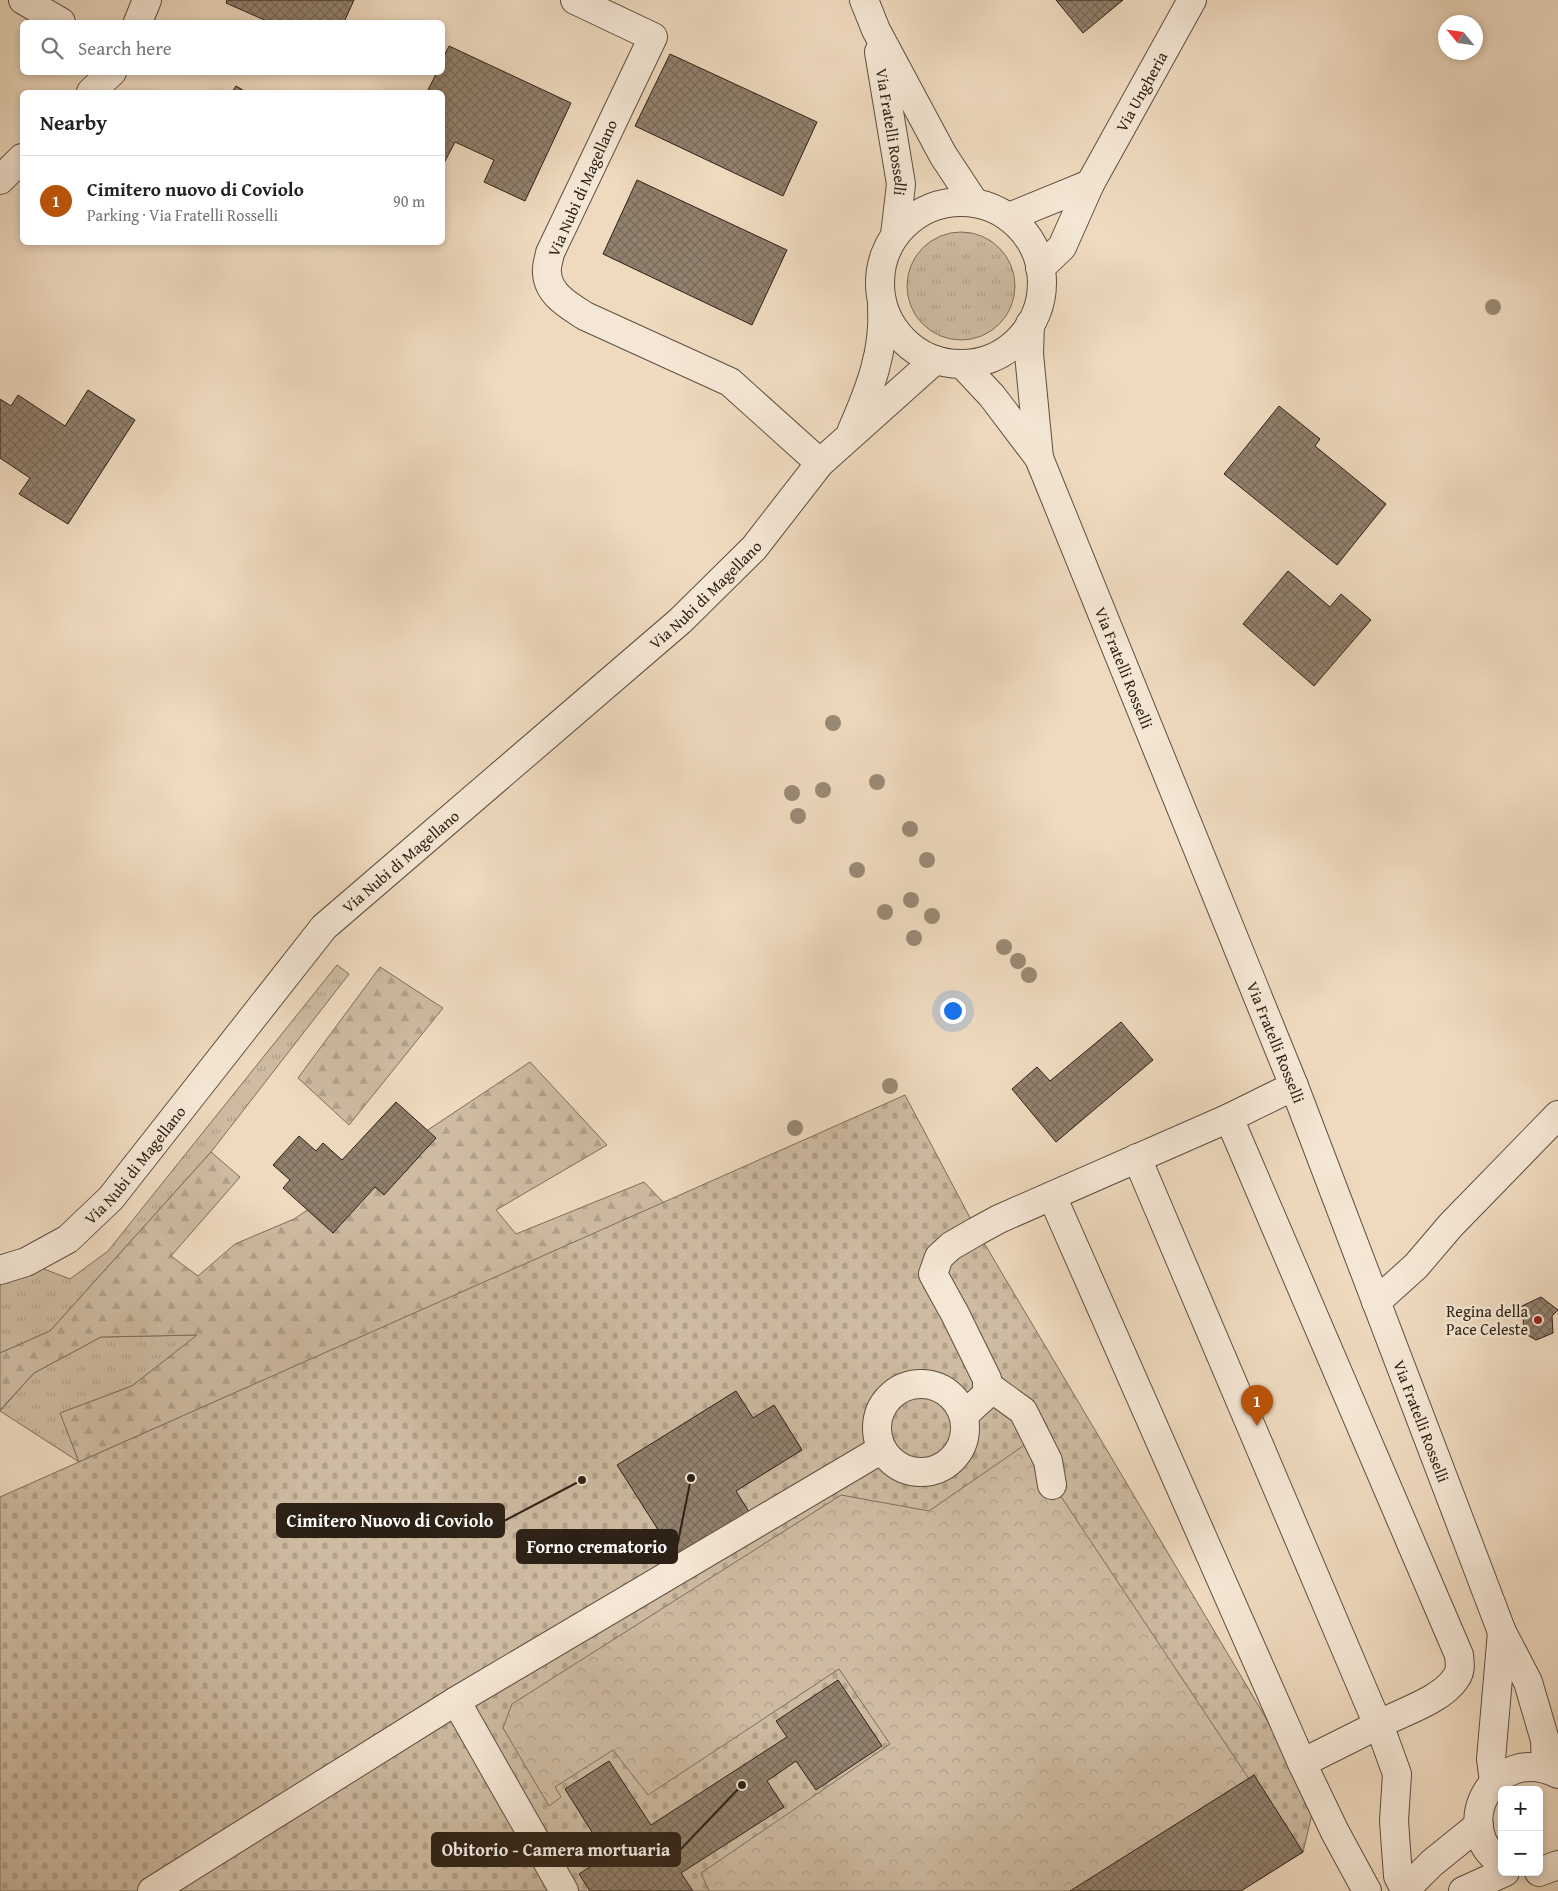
<!DOCTYPE html>
<html lang="en">
<head>
<meta charset="utf-8">
<style>
  :root { --surface:#fff; --page:#f6f6f6; --text:#222; --muted:#767676; --line:#e0e0e0; --accent:#b45309 }
  body { margin:0; font-family:"Gentium Book Plus",serif; background:var(--page); color:var(--text) }
  .controls { position:absolute; right:15px; bottom:15px; display:grid; overflow:hidden; border-radius:8px; box-shadow:0 2px 8px #0003 }
  .controls button { width:45px; height:45px; display:grid; place-items:center; padding:0; border:0; border-bottom:1px solid var(--line); background:var(--surface); color:var(--text); font:25px sans-serif }
  .compass { position:absolute; left:1438px; top:15px; width:45px; height:45px; border-radius:50%; background:var(--surface); box-shadow:0 2px 8px #0003; rotate:299deg }
  .you { position:absolute; left:952px; top:1010px; width:18px; height:18px; margin:-12px; border:4px solid #fff; border-radius:50%; background:#1a73e8; box-shadow:0 0 0 8px #1a73e833 }
  .badge { display:grid; place-items:center; width:32px; height:32px; border-radius:50%; background:var(--accent); color:#fff; font-size:16px; font-weight:700 }
  .pin { position:absolute; translate:-50% -41px; filter:drop-shadow(0 1px 2px #0008) }
  .pin::after { content:''; position:absolute; top:26px; width:18px; height:15px; background:inherit; clip-path:polygon(0 0,100% 0,50% 100%) }
  .list { margin:0; padding:0; list-style:none }
  h2 { display:flex; justify-content:space-between; align-items:center; height:65px; margin:0; padding:0 20px; font-size:21px }
  h2 small { font-size:16px; font-weight:400; color:var(--muted) }
  .list li { display:grid; grid-template-columns:32px 1fr auto; gap:15px; align-items:center; box-sizing:border-box; height:90px; padding:0 20px; border-top:1px solid var(--line) }
  .list b { display:block; font-size:19px; white-space:nowrap }
  .list p { margin:0; font-size:16px; white-space:nowrap; color:var(--muted) }
  .list em { font-size:16px; font-style:normal; color:var(--muted) }
  .icon { flex:none; width:28px; height:28px; fill:none; stroke:currentColor; stroke-width:2; stroke-linecap:round; stroke-linejoin:round }
  .map { position:relative; flex:none; width:1558px; height:1891px; overflow:hidden }
  .search { position:absolute; background:var(--surface); box-shadow:0 2px 8px #0003; left:20px; top:20px; width:425px; height:55px; display:flex; align-items:center; gap:12px; box-sizing:border-box; padding:0 18px; border-radius:8px; color:var(--muted); font-size:19px }
  .panel { position:absolute; background:var(--surface); box-shadow:0 2px 8px #0003; left:20px; top:90px; width:425px; height:155px; border-radius:8px }
  .map>svg:first-child { display:block }
  .grass { fill:url(#grass-tufts); stroke:#7e6e5c }
  .forest { fill:url(#forest-firs); stroke:#7e6e5c }
  .cemetery { fill:url(#cemetery-stones); stroke:#7e6e5c }
  .park { fill:url(#park-crowns); stroke:#7e6e5c }
  .building { fill:url(#building-cross-hatch); stroke:#2d2116 }
  .lines { fill:none; stroke-linecap:round; stroke-linejoin:round }
  .minor-casing { stroke:#5e4f40; stroke-width:30 }
  .minor { stroke:#f5e7d5; stroke-width:28 }
  .tree { fill:#9a8a75 }
  .poi-dot { fill:#8f2418; stroke:#f5e7d5; stroke-width:2 }
  .labels { text-anchor:middle; stroke-width:5; stroke-linejoin:round; paint-order:stroke }
  .street-label { font-size:16px; fill:#2d2116; stroke:#f5e7d5 }
  .poi-label { font-size:16px; fill:#2d2116; stroke:#f5e7d5; text-anchor:end }
  .leader { fill:none; stroke:#2d2116; stroke-width:2 }
  .callout-dot { fill:#2d2116; stroke:#f5e7d5; stroke-width:2 }
  .callout { fill:#2d2116; stroke:#2d2116; stroke-width:2 }
  .callout-label { font-size:18px; text-anchor:middle; font-weight:bold; fill:#fff }
</style>
</head>
<body>
<div class="map">
<svg width="1558" height="1891" viewBox="0 0 1558 1891">
  <defs>
    <pattern id="grass-tufts" width="24" height="20" patternUnits="userSpaceOnUse" patternTransform="scale(1.25)"><rect width="24" height="20" fill="#cebba2"/><path d="M3 7l-1-3M5 7V3M7 7l1-3M15 17l-1-3M17 17v-4M19 17l1-3" fill="none" stroke="#b1a08b"/></pattern>
    <pattern id="forest-firs" width="22" height="20" patternUnits="userSpaceOnUse" patternTransform="scale(1.25)"><rect width="22" height="20" fill="#cebba2"/><path d="M5 1l3.5 6h-7zM16 11l3.5 6h-7z" fill="#b1a08b"/></pattern>
    <pattern id="cemetery-stones" width="16" height="16" patternUnits="userSpaceOnUse" patternTransform="scale(1.25)"><rect width="16" height="16" fill="#cebba2"/><path d="M2 7V4a2 2 0 0 1 4 0v3zM10 15v-3a2 2 0 0 1 4 0v3z" fill="#b1a08b"/></pattern>
    <pattern id="park-crowns" width="20" height="18" patternUnits="userSpaceOnUse" patternTransform="scale(1.25)"><rect width="20" height="18" fill="#cebba2"/><path d="M2 6a3 3 0 1 1 6 0M12 15a3 3 0 1 1 6 0" fill="none" stroke="#b1a08b"/></pattern>
    <pattern id="building-cross-hatch" width="8" height="8" patternUnits="userSpaceOnUse" patternTransform="scale(1.25)"><rect width="8" height="8" fill="#92816e"/><path d="M0 0l8 8M0 8l8-8" fill="none" stroke="#786959"/></pattern>
  </defs>
  <rect width="100%" height="100%" fill="#efdabf"/>
  <filter id="stains"><feTurbulence type="fractalNoise" baseFrequency=".004" numOctaves="4"/><feColorMatrix values="0 0 0 0 .2 0 0 0 0 .09 0 0 0 0 .02 0 0 0 .5 -.17"/></filter>
  <radialGradient id="worn" r=".72"><stop offset=".6" stop-color="#630" stop-opacity="0"/><stop offset="1" stop-color="#630" stop-opacity=".3"/></radialGradient>
  <!-- grass -->
  <path class="grass" d="M907 286a54 54 0 1 1 108 0a54 54 0 1 1-108 0Z
    M337,965L349,974L211,1152L50,1331L0,1353V1270L26,1262L70,1279L108,1251Z
    M198,1335L132,1386L61,1413L79,1462L0,1411L34,1373L101,1337Z"/>
  <!-- forest -->
  <path class="forest" d="M380,967L443,1008L349,1125L298,1078Z
    M530,1062L607,1145L496,1210L516,1234L644,1182L664,1203L79,1462L60,1413L132,1386L197,1335L101,1337L34,1373L0,1410V1353L50,1331L211,1152L240,1177L171,1256L198,1276L235,1244L294,1219Z"/>
  <!-- cemetery -->
  <path class="cemetery" d="M905,1095L977,1231L1315,1801L1303,1852L1240,1891H0V1497Z"/>
  <!-- park -->
  <path class="park" d="M1026,1444L1251,1782L1089,1891H709L701,1873L890,1744L839,1669L648,1795L613,1750L555,1787L561,1797L549,1806L503,1728L512,1704L841,1495L929,1511Z"/>
  <!-- building -->
  <path class="building" d="M227,0H354L344,22H269L226,3Z
    M1056,0H1123L1083,33Z
    M449,46L571,103L525,201L484,182L494,160L455,142L444,163H442V92H427L437,72H442V60Z
    M670,54L817,122L783,196L635,126Z
    M236,86L246,92H232Z
    M637,180L787,250L752,325L603,254Z
    M88,390L135,420L68,524L19,494L30,478L0,458V399L11,406L18,395L65,426Z
    M1279,406L1320,439L1315,446L1386,504L1337,565L1224,474Z
    M1288,571L1330,607L1341,594L1371,620L1314,686L1243,624Z
    M1121,1022L1153,1060L1056,1142L1012,1089L1037,1067L1050,1081Z
    M396,1102L436,1138L384,1195L375,1187L333,1233L283,1188L290,1180L273,1165L299,1136L316,1151L323,1143L342,1160Z
    M1541,1297L1558,1310L1552,1316L1553,1333L1536,1340L1524,1333L1523,1315L1520,1307Z
    M736,1391L753,1418L774,1405L802,1450L736,1491L749,1512L676,1558L617,1465Z
    M838,1680L882,1746L816,1790L796,1761L767,1781L784,1807L681,1873L693,1891H590L579,1874L607,1856L565,1789L609,1761L651,1825L787,1737L776,1721Z
    M1254,1775L1303,1852L1241,1891H1070Z"/>
  <g class="lines">
    <!-- minor casing -->
    <g class="minor-casing">
      <g id="minor">
        <path d="M23,0L61,22"/>
        <path d="M575,0L653,37L550,253C549,259 546,267 547,273C548,294 569,306 585,316L730,382L820,463"/>
        <path d="M864,0L876,30L943,155L974,202"/>
        <path d="M138,22L147,0"/>
        <path id="s1" d="M879,52L901,184L895,235"/>
        <path d="M91,92L112,72"/>
        <path d="M0,180L22,158"/>
        <circle cx="961" cy="283" r="81"/>
        <path d="M1009,217L1090,184"/>
        <path id="s2" d="M1040,268L1062,247L1090,184L1192,0"/>
        <path d="M1030,324L1029,354L1039,458"/>
        <path id="s3" d="M962,364L992,396L1039,458L1294,1086L1502,1632L1528,1682L1545,1740L1546,1768"/>
        <path d="M852,430C870,389 885,351 882,306"/>
        <path d="M1229,1118L1459,1655C1460,1664 1461,1671 1456,1678C1441,1701 1401,1712 1378,1725L1384,1738L1397,1774L1394,1821L1398,1876L1405,1890"/>
        <path d="M1052,1196L1302,1763L1378,1725L1137,1158"/>
        <path id="s4" d="M0,1270L26,1262L68,1239L111,1198L324,927L680,621L754,548L820,463L935,360"/>
        <path d="M1376,1302L1416,1266L1451,1225L1558,1115"/>
        <circle cx="921" cy="1428" r="44"/>
        <path d="M987,1385L1023,1411L1048,1461L1052,1485"/>
        <path d="M964,1415L987,1394V1379L955,1314L933,1274L939,1257L951,1246L977,1231L999,1219L1229,1118L1294,1086"/>
        <path d="M1302,1763L1335,1832L1367,1891"/>
        <path d="M1494,1782L1491,1759L1502,1632"/>
        <path d="M1502,1863C1449,1829 1493,1742 1558,1774"/>
        <path d="M1539,1872L1558,1865"/>
        <path d="M152,1891L456,1701"/>
        <path d="M564,1891L456,1701L882,1449"/>
        <path d="M1404,1891L1432,1863L1479,1825"/>
        <path d="M1463,1891L1505,1872"/>
      </g>
    </g>
    <!-- minor -->
    <use href="#minor" class="minor"/>
  </g>
  <!-- trees -->
  <g class="tree">
    <circle cx="1493" cy="307" r="8"/>
    <circle cx="833" cy="723" r="8"/>
    <circle cx="877" cy="782" r="8"/>
    <circle cx="823" cy="790" r="8"/>
    <circle cx="792" cy="793" r="8"/>
    <circle cx="798" cy="816" r="8"/>
    <circle cx="910" cy="829" r="8"/>
    <circle cx="927" cy="860" r="8"/>
    <circle cx="857" cy="870" r="8"/>
    <circle cx="911" cy="900" r="8"/>
    <circle cx="885" cy="912" r="8"/>
    <circle cx="932" cy="916" r="8"/>
    <circle cx="914" cy="938" r="8"/>
    <circle cx="1004" cy="947" r="8"/>
    <circle cx="1018" cy="961" r="8"/>
    <circle cx="1029" cy="975" r="8"/>
    <circle cx="890" cy="1086" r="8"/>
    <circle cx="795" cy="1128" r="8"/>
  </g>
  <!-- markers -->
  <circle class="poi-dot" cx="1538" cy="1320" r="5"/>
  <g class="labels">
    <!-- street labels -->
    <g class="street-label">
      <text dy="6" stroke="none"><textPath href="#s2" startOffset="205">Via Ungheria</textPath></text>
      <text dy="6" stroke="none"><textPath href="#s1" startOffset="81">Via Fratelli Rosselli</textPath></text>
      <text transform="translate(582 188) rotate(-66)" y="6">Via Nubi di Magellano</text>
      <text dy="6" stroke="none"><textPath href="#s4" startOffset="985">Via Nubi di Magellano</textPath></text>
      <text dy="6" stroke="none"><textPath href="#s3" startOffset="348">Via Fratelli Rosselli</textPath></text>
      <text dy="6" stroke="none"><textPath href="#s4" startOffset="580">Via Nubi di Magellano</textPath></text>
      <text dy="6" stroke="none"><textPath href="#s3" startOffset="752">Via Fratelli Rosselli</textPath></text>
      <text dy="6" stroke="none"><textPath href="#s4" startOffset="175">Via Nubi di Magellano</textPath></text>
      <text dy="6" stroke="none"><textPath href="#s3" startOffset="1158">Via Fratelli Rosselli</textPath></text>
    </g>
    <!-- poi labels -->
    <g class="poi-label">
      <text x="1528" y="1317">Regina della<tspan x="1528" dy="18">Pace Celeste</tspan></text>
    </g>
  </g>
  <!-- callouts -->
  <path class="leader" d="M582 1480L504 1521M691 1478L677 1547M742 1785L680 1850"/>
  <g class="callout-dot">
    <circle cx="582" cy="1480" r="5"/>
    <circle cx="691" cy="1478" r="5"/>
    <circle cx="742" cy="1785" r="5"/>
  </g>
  <g class="callout">
    <rect x="277" y="1504" width="227" height="33" rx="5"/>
    <rect x="517" y="1530" width="160" height="33" rx="5"/>
    <rect x="432" y="1833" width="248" height="33" rx="5"/>
  </g>
  <g class="callout-label">
    <text x="390" y="1527">Cimitero Nuovo di Coviolo</text>
    <text x="597" y="1553">Forno crematorio</text>
    <text x="556" y="1856">Obitorio - Camera mortuaria</text>
  </g>
  <rect width="100%" height="100%" filter="url(#stains)"/>
  <rect width="100%" height="100%" fill="url(#worn)"/>
</svg>
<div class="controls">
<button>+</button>
<button>−</button>
</div>
<svg class="compass" viewBox="-18 -18 36 36"><path d="M0-13l5 13h-10z" fill="#e53935"/><path d="M0 13l5-13h-10z" fill="#767676"/></svg>
<div class="you"></div>
<div class="pin badge" style="left:1257px;top:1426px">1</div>
<div class="search"><svg class="icon" aria-label="search" viewBox="0 0 24 24"><circle cx="10" cy="10" r="6"/><path d="M15 15l6 6"/></svg>Search here</div>
<section class="panel">
<h2>Nearby<small></small></h2>
<ul class="list">
<li><span class="badge">1</span><div><b>Cimitero nuovo di Coviolo</b><p>Parking · Via Fratelli Rosselli</p></div><em>90 m</em></li>
</ul>
</section>
</div>
</body>
</html>
